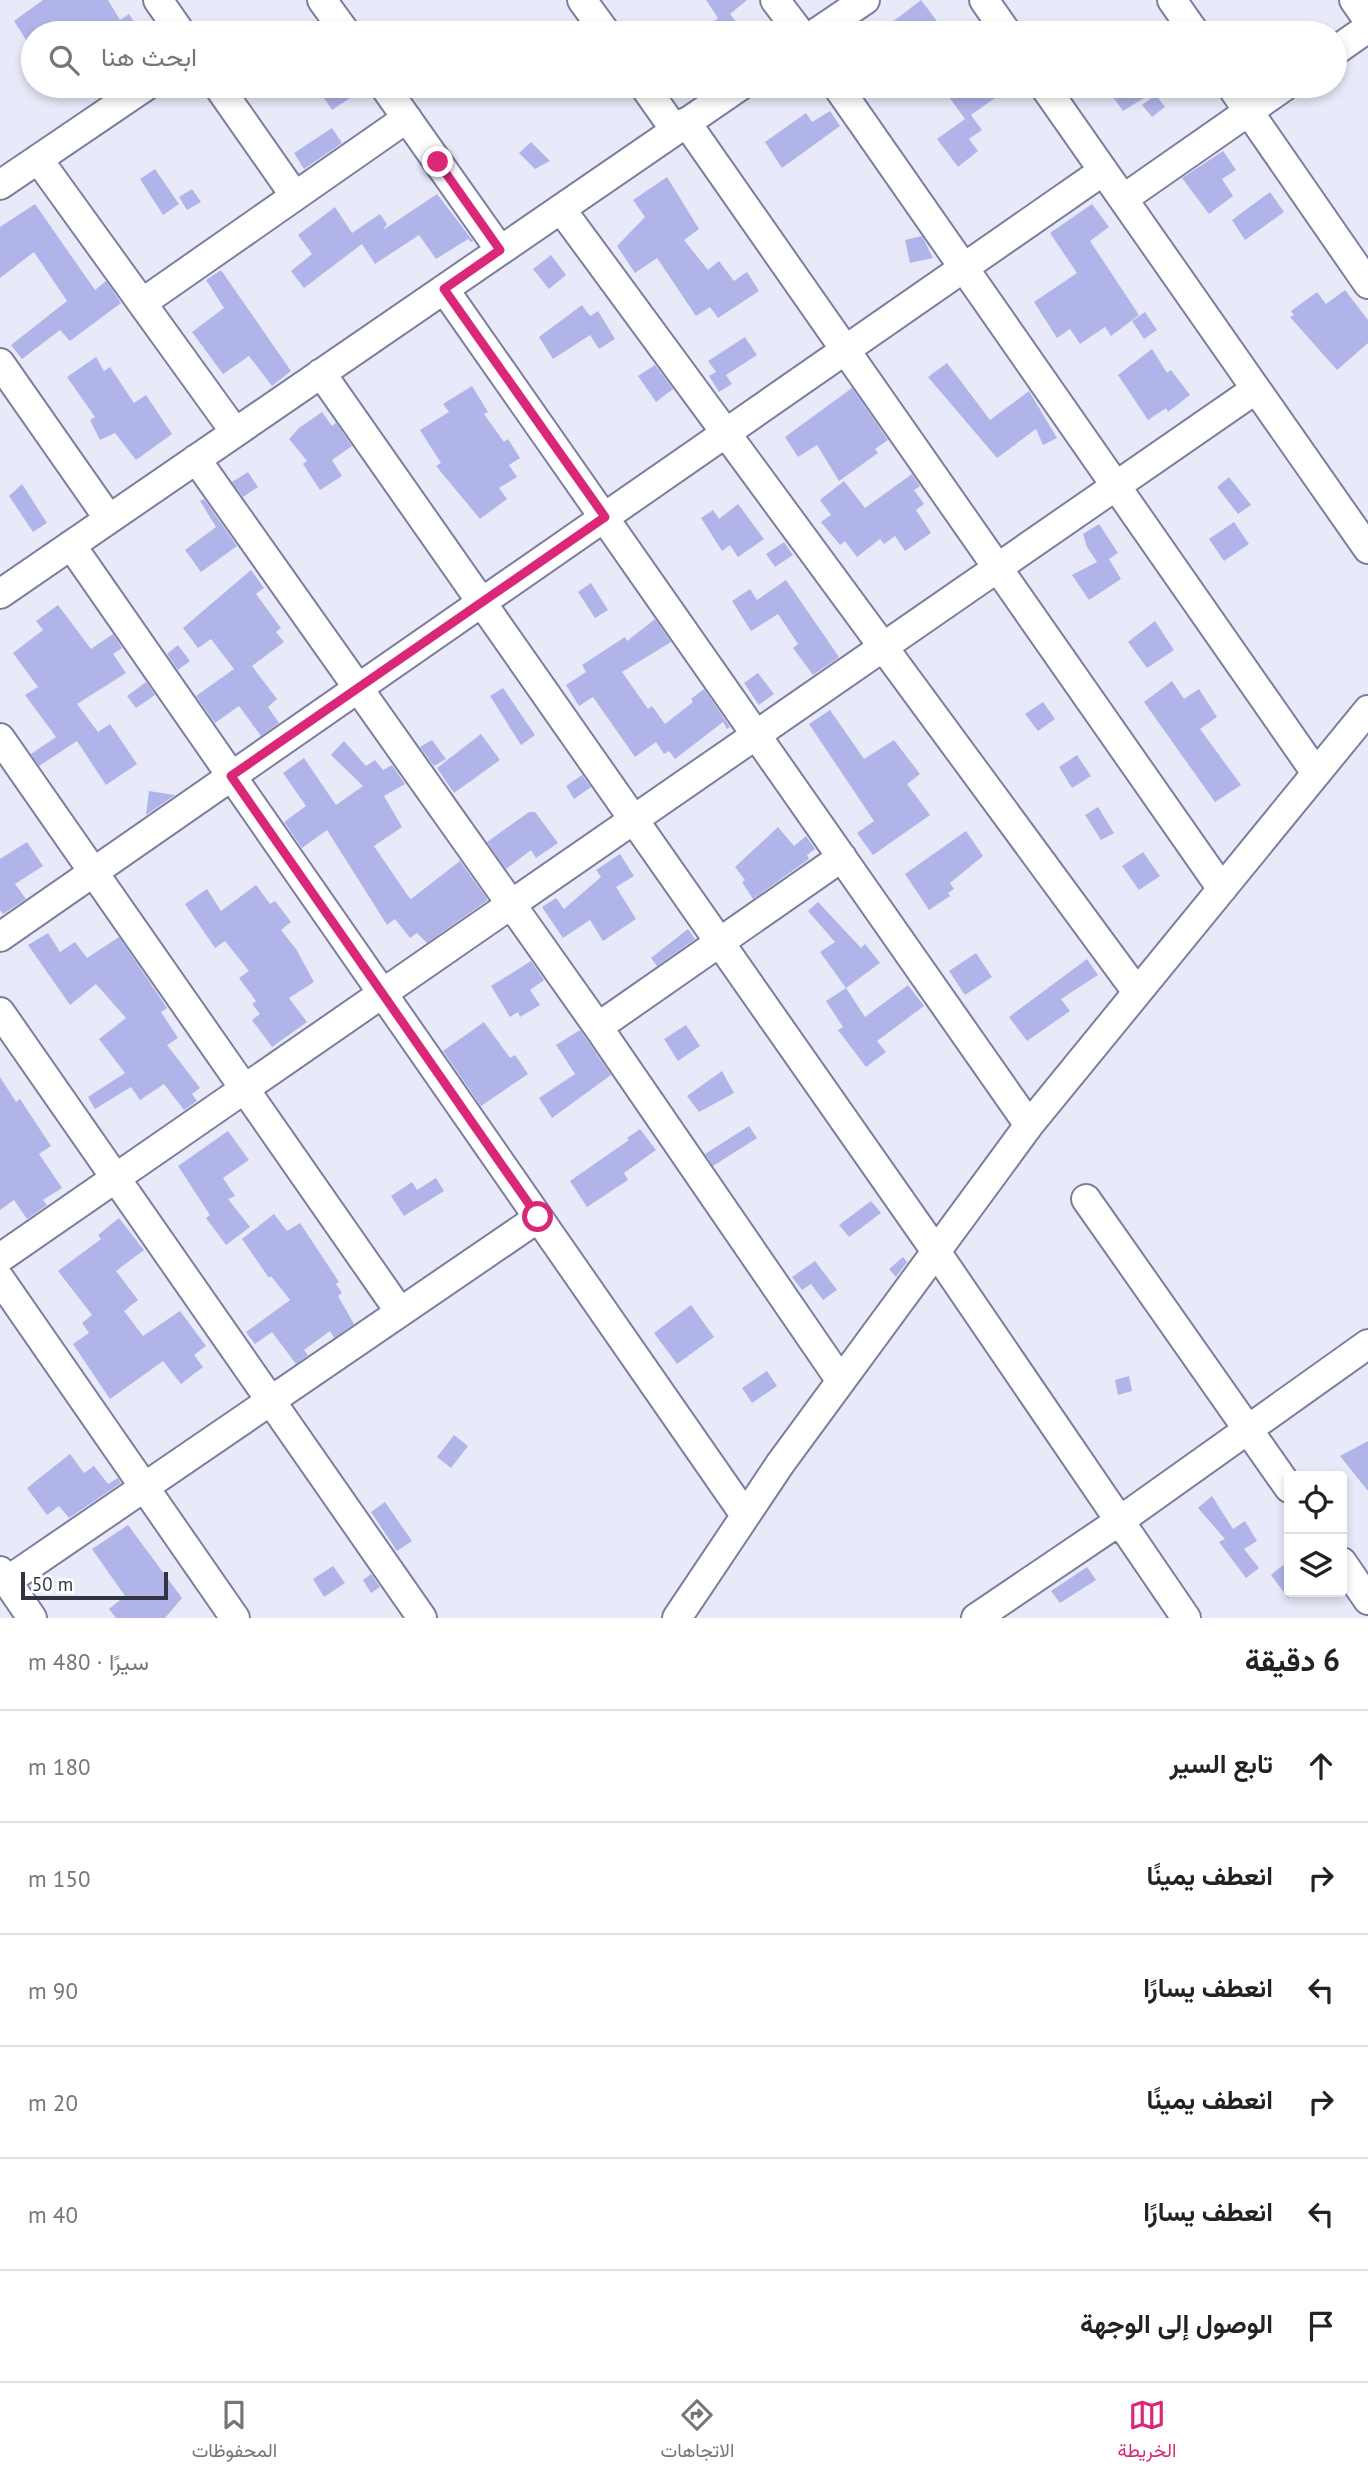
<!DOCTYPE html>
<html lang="ar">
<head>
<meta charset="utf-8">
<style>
  :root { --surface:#fff; --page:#f2f2f2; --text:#222; --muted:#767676; --line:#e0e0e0; --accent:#db2777 }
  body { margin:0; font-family:"PT Sans",Vazirmatn,sans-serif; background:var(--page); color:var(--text); direction:rtl }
  .controls { position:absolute; right:21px; bottom:21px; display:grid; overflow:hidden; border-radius:7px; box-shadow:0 4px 10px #0003 }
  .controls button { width:63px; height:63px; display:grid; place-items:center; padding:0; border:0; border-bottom:2px solid var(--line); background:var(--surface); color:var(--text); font:35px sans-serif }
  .scale { position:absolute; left:21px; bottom:18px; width:147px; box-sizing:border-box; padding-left:7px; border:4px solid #313341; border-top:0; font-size:19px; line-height:24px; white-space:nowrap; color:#313341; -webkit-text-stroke:5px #fff; paint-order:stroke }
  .stop { position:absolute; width:21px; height:21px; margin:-16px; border:5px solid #db2777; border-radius:50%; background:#fff }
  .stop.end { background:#db2777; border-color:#fff; box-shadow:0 2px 7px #0008 }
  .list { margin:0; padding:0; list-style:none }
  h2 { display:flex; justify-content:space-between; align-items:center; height:91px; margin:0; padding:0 28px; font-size:30px }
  h2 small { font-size:23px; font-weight:400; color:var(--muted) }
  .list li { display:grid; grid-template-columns:46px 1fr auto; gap:21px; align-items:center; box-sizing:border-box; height:112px; padding:0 28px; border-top:2px solid var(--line) }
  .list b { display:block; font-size:26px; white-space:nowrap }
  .list em { font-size:23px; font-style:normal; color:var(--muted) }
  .icon { flex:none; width:38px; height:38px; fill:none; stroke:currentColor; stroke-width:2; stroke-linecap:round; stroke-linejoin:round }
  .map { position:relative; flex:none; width:1368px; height:1618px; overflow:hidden; direction:ltr }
  .search { position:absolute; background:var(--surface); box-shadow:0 4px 10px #0003; left:21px; right:21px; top:21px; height:77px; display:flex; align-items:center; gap:18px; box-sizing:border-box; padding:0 24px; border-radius:38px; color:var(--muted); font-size:26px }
  .sheet { height:763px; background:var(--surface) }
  nav { display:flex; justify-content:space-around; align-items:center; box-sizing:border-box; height:98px; border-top:2px solid var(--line); background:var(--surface); font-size:19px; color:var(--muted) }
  nav a { display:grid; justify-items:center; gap:4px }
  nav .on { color:var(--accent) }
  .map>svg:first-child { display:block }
  .building { fill:#b0b4e8 }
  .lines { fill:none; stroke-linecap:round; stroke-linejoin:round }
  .minor-casing { stroke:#7c7e9f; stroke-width:32 }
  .minor { stroke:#fff; stroke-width:28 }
  .route { stroke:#db2777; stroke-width:9 }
</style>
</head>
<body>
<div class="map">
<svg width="1368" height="1618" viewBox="0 0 1368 1618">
  <rect width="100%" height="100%" fill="#e9eaf9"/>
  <!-- building -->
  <path class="building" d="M43,0H108L120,20L129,14L141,33H33V51L14,21Z
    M706,0H747L730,14L745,33H699L718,18Z
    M921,0L946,33H875L899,17Z
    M316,86H368L332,110Z
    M941,86H1012L971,115L982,130L969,139L978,151L958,167L937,139L965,119Z
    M1105,86H1136L1144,98L1123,111Z
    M1156,95L1165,107L1152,117L1142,105Z
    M830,111L840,126L782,168L765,142L806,113L812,122Z
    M332,128L342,143L304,169L294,153Z
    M531,142L550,161L535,169L519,153Z
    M1223,151L1236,170L1222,179L1233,196L1209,214L1182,178Z
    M155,169L179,204L163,215L140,179Z
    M667,177L699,229L684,240L708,270L719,261L734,281L747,272L759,291L718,318L710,307L696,316L657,258L635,273L617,246L645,217L633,200Z
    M192,189L201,202L187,210L179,197Z
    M1270,192L1284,212L1245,240L1232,220Z
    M437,194L473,241L471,242L468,239L436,259L419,235L375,264L362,244L304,288L291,271L312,254L298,235L335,207L352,233L380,214L387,224L383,230Z
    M35,204L95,290L106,281L121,303L70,341L60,330L22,359L11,345L67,301L34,252L0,278V227Z
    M1092,204L1109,227L1090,241L1139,315L1111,336L1105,327L1080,344L1070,329L1057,338L1034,302L1077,273L1050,233Z
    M922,236L933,258L910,263L905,240Z
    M551,255L566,275L549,289L533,269Z
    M221,270L291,371L272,386L249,356L223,374L192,332L224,308L206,280Z
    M1345,290L1368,320V343L1337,370L1290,317L1294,315L1291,311L1317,292L1326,304Z
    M582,305L590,316L598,311L615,339L599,349L590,335L553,359L539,337Z
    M1145,312L1157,330L1144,339L1132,321Z
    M745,337L757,355L726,375L732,384L719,392L709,376L716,372L708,361Z
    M1152,349L1167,373L1171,370L1190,395L1168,412L1166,408L1148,420L1118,375Z
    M96,357L104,371L110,367L134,403L146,395L172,434L136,460L115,433L100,440L90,420L95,417L67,377Z
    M947,363L990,420L1029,391L1057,438L1043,445L1036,429L997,458L928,377Z
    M655,365L673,389L656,402L638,376Z
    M472,386L488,412L484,414L504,442L508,439L520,458L509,465L517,477L499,488L507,499L480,519L436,466L441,463L420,430L449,412L443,404Z
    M852,388L888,440L875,449L878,453L839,481L817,445L798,457L785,437Z
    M322,412L332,426L336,423L352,446L332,460L342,476L320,490L303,464L307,461L289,439L299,428Z
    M248,472L258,487L243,497L232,482Z
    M912,474L920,486L914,490L924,504L916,510L931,533L905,551L895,536L884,544L880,539L857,557L845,541L840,545L821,522L831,515L820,500L844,481L865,508Z
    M1229,477L1251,505L1238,514L1217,487Z
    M22,484L47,523L33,532L9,496Z
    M204,499L237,546L201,572L185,550L216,527L200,501Z
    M738,504L764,539L738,557L730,545L722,551L701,518L713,510L719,519Z
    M1234,522L1249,544L1224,561L1209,539Z
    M1099,524L1118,553L1109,559L1121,579L1089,600L1072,575L1097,562L1087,547L1083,534Z
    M784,542L793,555L775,567L766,554Z
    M251,570L264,588L256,594L281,628L276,632L284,642L252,666L277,699L268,707L279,723L261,736L239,706L215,723L196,696L234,669L211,639L198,648L183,628Z
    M786,580L839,657L813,675L793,648L798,644L778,614L751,631L732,601L750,589L757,600Z
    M591,583L608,610L595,618L578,592Z
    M58,605L91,649L113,634L122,648L113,654L126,673L77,704L98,732L110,724L137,764L106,785L77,741L39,766L31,754L56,737L25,695L38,687L13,653L43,630L36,621Z
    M655,619L671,642L622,672L648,709L652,706L665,724L693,702L691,699L704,689L730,727L727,729L723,722L675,759L669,751L664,754L656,742L635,757L593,697L579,706L566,685L586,672L582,665L625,637L627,641Z
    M1155,621L1174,650L1147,668L1128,642Z
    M178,645L190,661L178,670L167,654Z
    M758,673L774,694L759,705L744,683Z
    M1172,681L1184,699L1199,689L1217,717L1200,729L1241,785L1215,802L1144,702Z
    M146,682L155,695L136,708L127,696Z
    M503,688L535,735L521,745L490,696Z
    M1043,702L1055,719L1038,731L1025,714Z
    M830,710L864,759L894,740L920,774L907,784L930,815L873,855L857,833L874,821L809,724Z
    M481,734L500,760L454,793L437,768Z
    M432,740L446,759L434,766L420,747Z
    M344,741L366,766L375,760L383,770L392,765L405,784L384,796L402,827L374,846L408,896L411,899L460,861L488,900L427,943L417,933L410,938L395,919L387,925L327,830L302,848L284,822L306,806L283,773L304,758L336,805L363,786L331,755Z
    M1077,755L1091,776L1072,788L1059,767Z
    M582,775L591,787L574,799L566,786Z
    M149,791L175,795L146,815Z
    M1098,807L1114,833L1101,840L1085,815Z
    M529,812H535L558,843L536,858L531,850L506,869L487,842Z
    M778,827L794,846L806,836L815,849L807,855L809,859L753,899L742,882L745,880L735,867Z
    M966,831L983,856L950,883L954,889L948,893L950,896L929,910L905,874Z
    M27,842L43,866L15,884L26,899L3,914L0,910V859Z
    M1143,852L1160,876L1139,890L1122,866Z
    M620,854L634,876L616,887L636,919L603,941L590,920L563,938L542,907L556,898L564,909L601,877L596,870Z
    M256,885L270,904L275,901L291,922L281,930L296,949L314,982L289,998L307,1022L272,1047L252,1020L260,1014L252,1004L256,1001L239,978L249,971L225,941L215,948L185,904L207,889L221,911Z
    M818,902L861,948L865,944L880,963L846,988L820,952L835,942L808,911Z
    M688,929L695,939L657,966L651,958Z
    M48,933L60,952L75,942L87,958L119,937L167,1008L161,1012L178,1038L167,1045L200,1088L192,1094L197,1101L184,1110L164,1084L140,1100L131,1087L95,1109L88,1097L125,1073L99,1039L126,1018L96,984L70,1005L28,945Z
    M976,953L992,977L965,995L949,971Z
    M1087,959L1098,975L1061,999L1070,1011L1027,1041L1009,1017Z
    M531,961L544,980L530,990L540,1005L520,1017L518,1012L510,1017L491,986Z
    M908,985L924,1006L877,1041L886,1052L866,1067L838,1030L843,1027L826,1001L846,988L865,1017Z
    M484,1022L510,1058L515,1055L528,1074L481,1106L443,1051Z
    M686,1025L700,1046L678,1061L664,1039Z
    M580,1030L611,1075L552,1118L539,1098L575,1074L556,1045Z
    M722,1071L734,1093L699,1112L687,1096Z
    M0,1077L16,1102L20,1099L51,1146L39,1154L62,1188L43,1200L47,1205L27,1219L14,1200L0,1210Z
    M749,1126L757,1138L713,1166L705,1154Z
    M640,1129L656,1150L624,1173L628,1180L587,1207L570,1181L629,1140L627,1138Z
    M228,1131L249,1160L223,1178L235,1196L228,1199L250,1227L226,1245L206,1218L210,1215L178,1166Z
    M436,1178L444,1191L404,1216L391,1196L412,1182L417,1190Z
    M871,1201L881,1213L849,1237L839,1225Z
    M274,1214L287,1231L300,1223L339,1282L336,1284L342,1293L338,1296L354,1324L334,1338L330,1331L304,1350L308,1355L296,1364L272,1332L255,1344L246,1332L290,1300L271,1276L269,1278L242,1239Z
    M119,1218L144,1250L116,1271L138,1300L124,1311L143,1336L180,1311L206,1346L194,1355L203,1367L181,1384L163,1361L110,1399L73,1344L89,1333L82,1323L92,1315L58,1271L101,1239L98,1235Z
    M903,1257L907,1262L896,1277L889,1269Z
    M815,1261L837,1290L823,1300L811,1284L802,1290L792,1277Z
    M691,1305L714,1337L677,1364L654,1333Z
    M767,1371L777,1386L752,1403L742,1388Z
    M1129,1376L1132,1391L1118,1395L1115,1380Z
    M454,1435L468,1446L451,1468L437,1457Z
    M1368,1441V1491L1340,1456Z
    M70,1454L84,1473L94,1466L108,1484L118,1478L121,1483L69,1518L59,1506L47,1515L27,1488Z
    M1212,1496L1233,1529L1245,1521L1257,1541L1244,1549L1259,1568L1246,1578L1219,1542L1225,1539L1198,1508Z
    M385,1502L412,1541L397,1551L371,1512Z
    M128,1525L182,1598L165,1618H116L109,1609L125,1596L92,1549Z
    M1283,1565L1289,1573V1599L1271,1575Z
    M333,1566L345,1583L324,1597L313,1579Z
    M1087,1567L1096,1580L1060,1603L1051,1591Z
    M371,1574L380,1587L371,1593L363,1580Z"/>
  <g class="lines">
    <!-- minor casing -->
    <g class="minor-casing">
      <path id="minor" d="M158,0L181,33
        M322,0L346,33
        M582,0L606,33
        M775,0L800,33
        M984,0L1007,33
        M1172,0L1195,33
        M1354,0L1368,20
        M816,33L865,0
        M1335,51L1368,28
        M218,86L295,196
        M384,86L500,250
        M644,86L675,130
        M837,86L1316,773
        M1044,86L1368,549
        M1231,86L1368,284
        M686,122L1222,889
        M38,159L235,432
        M0,185L146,86
        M1123,199L1285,86
        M561,209L1137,992
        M444,289L1029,1125
        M142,303L407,118
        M0,363L109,519
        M321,373L935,1250L1186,1618
        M196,459L598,1027L841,1381
        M71,545L745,1515
        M0,594L740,86
        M0,738L400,1312
        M0,937L1103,171
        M0,1012L422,1618
        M598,1027L842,857
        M1086,1199L1289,1488
        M0,1258L1256,389
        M0,1279L235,1618
        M1342,1562L1368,1600
        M0,1571L32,1618
        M7,1581L538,1218
        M677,1618L780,1464L1029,1125L1368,710
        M976,1618L1118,1522L1368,1344"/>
    </g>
    <!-- minor -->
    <use href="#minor" class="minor"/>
  </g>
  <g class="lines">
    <!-- route -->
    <path class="route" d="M438,162L500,250L444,289L605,517L231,776L538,1217"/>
  </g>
</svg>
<div class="controls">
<button><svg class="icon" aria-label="locate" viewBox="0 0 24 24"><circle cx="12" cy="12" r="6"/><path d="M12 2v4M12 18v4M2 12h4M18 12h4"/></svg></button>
<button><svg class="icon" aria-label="layers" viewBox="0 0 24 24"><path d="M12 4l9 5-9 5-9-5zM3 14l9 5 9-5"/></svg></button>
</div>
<div class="scale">50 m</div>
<div class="stop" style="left:538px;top:1217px"></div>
<div class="stop end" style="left:438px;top:162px"></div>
<div class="search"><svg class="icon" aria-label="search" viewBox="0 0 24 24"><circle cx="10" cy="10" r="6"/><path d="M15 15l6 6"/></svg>ابحث هنا</div>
</div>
<section class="sheet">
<h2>6 دقيقة<small>سيرًا · 480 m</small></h2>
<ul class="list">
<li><svg class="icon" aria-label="ahead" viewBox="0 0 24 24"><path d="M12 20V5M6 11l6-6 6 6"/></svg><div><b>تابع السير</b></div><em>180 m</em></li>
<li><svg class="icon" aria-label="right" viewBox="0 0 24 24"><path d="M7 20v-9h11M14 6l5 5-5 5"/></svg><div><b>انعطف يمينًا</b></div><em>150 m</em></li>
<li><svg class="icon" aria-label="left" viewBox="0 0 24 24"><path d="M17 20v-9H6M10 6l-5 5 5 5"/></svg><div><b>انعطف يسارًا</b></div><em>90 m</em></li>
<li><svg class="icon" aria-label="right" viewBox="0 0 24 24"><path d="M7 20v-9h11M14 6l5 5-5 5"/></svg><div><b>انعطف يمينًا</b></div><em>20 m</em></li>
<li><svg class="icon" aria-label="left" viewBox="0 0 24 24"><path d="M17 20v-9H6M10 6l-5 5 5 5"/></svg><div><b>انعطف يسارًا</b></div><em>40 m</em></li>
<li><svg class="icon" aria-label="arrive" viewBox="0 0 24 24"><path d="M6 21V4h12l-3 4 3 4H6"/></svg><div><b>الوصول إلى الوجهة</b></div></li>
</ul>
</section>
<nav>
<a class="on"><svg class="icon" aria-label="map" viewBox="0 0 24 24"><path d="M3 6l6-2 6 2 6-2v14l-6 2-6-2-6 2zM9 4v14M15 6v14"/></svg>الخريطة</a>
<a><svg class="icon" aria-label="directions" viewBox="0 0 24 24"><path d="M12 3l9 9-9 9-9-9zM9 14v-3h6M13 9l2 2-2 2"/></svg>الاتجاهات</a>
<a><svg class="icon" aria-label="saved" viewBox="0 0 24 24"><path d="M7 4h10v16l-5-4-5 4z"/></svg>المحفوظات</a>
</nav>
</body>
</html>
